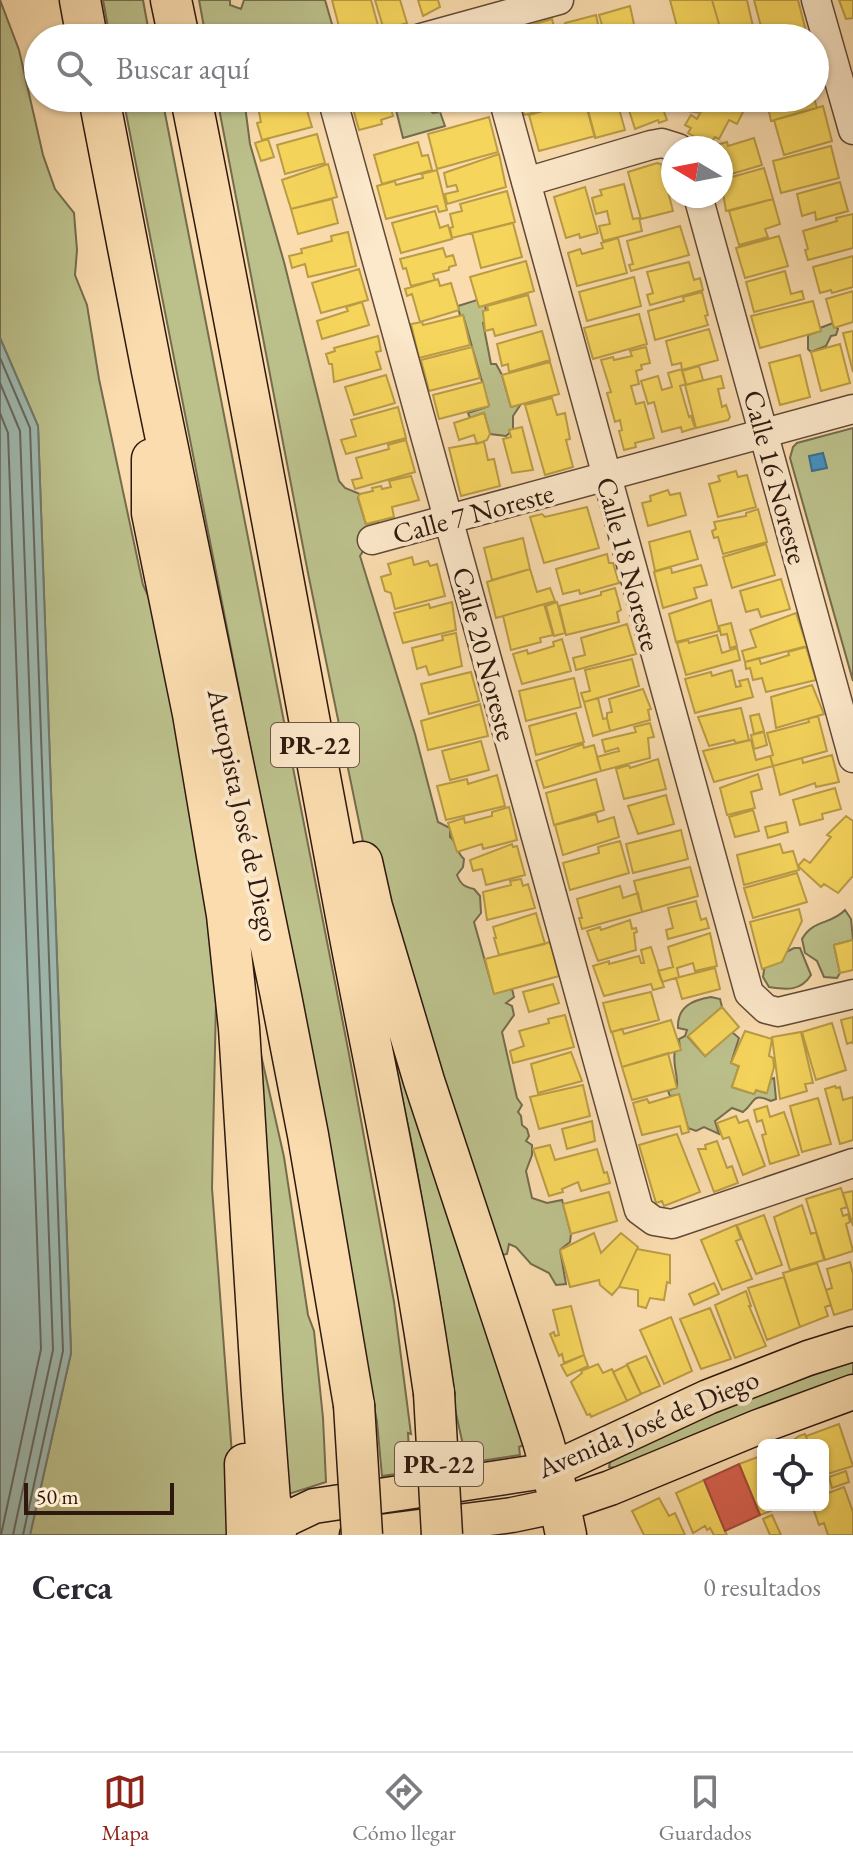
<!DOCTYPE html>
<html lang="es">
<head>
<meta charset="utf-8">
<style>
  :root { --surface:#fff; --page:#f7f7f7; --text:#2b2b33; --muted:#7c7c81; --line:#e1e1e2; --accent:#8f2418 }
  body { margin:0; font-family:"EB Garamond",serif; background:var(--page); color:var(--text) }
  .controls { position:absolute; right:24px; bottom:24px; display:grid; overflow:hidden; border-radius:12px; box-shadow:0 2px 6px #0004 }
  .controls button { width:72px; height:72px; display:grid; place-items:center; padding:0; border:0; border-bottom:2px solid var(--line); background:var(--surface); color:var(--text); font:40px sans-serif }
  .compass { position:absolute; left:661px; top:136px; width:72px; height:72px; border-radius:50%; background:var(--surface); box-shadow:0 2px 6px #0004; rotate:280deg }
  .scale { position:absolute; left:24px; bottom:20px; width:150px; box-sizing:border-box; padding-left:8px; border:4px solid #2e180f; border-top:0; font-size:22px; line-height:28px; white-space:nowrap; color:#2e180f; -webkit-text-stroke:6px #fce8ca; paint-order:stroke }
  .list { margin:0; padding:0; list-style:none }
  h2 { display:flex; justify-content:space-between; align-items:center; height:104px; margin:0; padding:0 32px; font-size:34px }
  h2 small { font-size:26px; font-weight:400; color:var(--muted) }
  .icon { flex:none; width:44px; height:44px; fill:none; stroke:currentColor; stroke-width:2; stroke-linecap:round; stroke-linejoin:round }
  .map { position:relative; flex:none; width:853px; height:1535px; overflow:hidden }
  .search { position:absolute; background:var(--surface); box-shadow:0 2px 6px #0004; left:24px; right:24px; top:24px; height:88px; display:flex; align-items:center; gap:20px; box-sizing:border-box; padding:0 28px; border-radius:44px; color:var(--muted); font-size:30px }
  .sheet { height:216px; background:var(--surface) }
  nav { display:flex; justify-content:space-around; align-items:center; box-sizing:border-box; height:112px; border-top:2px solid var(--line); background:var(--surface); font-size:22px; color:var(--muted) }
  nav a { display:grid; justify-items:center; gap:4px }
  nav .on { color:var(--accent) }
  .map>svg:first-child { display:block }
  .green { fill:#bcc18c; stroke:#756c4e; stroke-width:2 }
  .water { fill:#9fbab1; stroke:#727970; stroke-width:2 }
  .homes { fill:#f6d55c; stroke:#ba9c45; stroke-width:2 }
  .shops { fill:#d6604d; stroke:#a44a3a; stroke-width:2 }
  .schools { fill:#4393c3; stroke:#3d6e8d; stroke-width:2 }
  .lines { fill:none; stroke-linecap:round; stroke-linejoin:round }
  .shore { stroke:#666960; stroke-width:2 }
  .minor-casing { stroke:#614937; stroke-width:31 }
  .major-casing { stroke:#2e180f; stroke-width:37 }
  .highway-casing { stroke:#2e180f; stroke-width:43 }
  .minor { stroke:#fce8ca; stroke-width:28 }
  .major { stroke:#fadcae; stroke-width:34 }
  .highway { stroke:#fadcae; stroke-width:40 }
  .highway-bridge-casing { stroke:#2e180f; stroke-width:43; stroke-linecap:butt }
  .highway-bridge { stroke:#fadcae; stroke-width:40 }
  .labels { text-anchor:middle; stroke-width:8; stroke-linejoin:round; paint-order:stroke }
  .shield { fill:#fce8ca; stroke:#6c5647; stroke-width:2 }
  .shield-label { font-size:26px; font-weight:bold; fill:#2e180f }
  .street-label { font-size:28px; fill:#2e180f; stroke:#fce8ca }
</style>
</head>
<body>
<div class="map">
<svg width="853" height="1535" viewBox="0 0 853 1535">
  <rect width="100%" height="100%" fill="#fadcae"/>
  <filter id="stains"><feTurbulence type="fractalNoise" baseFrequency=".0025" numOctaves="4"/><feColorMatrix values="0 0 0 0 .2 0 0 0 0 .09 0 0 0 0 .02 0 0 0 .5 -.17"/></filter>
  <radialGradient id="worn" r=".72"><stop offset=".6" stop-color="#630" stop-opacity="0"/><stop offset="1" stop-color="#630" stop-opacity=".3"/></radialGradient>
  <!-- green -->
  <path class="green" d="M0,0L19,50L43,155L55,189L74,213L77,250L75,275L87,305L99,379L143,585L153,606L195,810L214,977L216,1002L212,1188L233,1468L234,1535H30L71,1353L38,426L0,338Z
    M103,0H143L150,38H110Z
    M199,0H230V5L241,9L244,0H325L336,38H206Z
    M123,98H162L349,1054L394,1302L411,1434L408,1433L410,1472L382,1476L377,1422L287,934Z
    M217,98H244L250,144L284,262L339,481L345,488L360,494L358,498L366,524L378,521L379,526L360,556L415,734L438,822L450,828V837C456,840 456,852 464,859L463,867L457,875C461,885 465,887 474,889L480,896L481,913L474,922L494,993L512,989L514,997L506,1003L512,1006L514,1015L502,1032L517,1098L522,1105L518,1112L521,1116L522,1125L527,1129L529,1136L526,1141L532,1145V1155L526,1171L532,1198L547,1203L562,1200L571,1234L570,1242L560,1250L566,1284L556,1285L549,1273L531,1264L516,1247L509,1244L507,1254L502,1255L367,861L308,573Z
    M393,98H405L407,106C416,109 427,106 433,113L440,112L445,126L403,138Z
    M477,300L485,305L486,310L483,312L486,322L483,323L491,364H496L502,375L511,407L521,404L513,416V430L506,436L490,434L484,413L470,418L468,413L489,406L463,315L460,316L458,306Z
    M833,323L838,329L836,335L831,336L826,346L811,352L808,349V335L820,331V328Z
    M853,428V681L790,458L793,447L797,443Z
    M845,910L851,919L853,940L834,945L840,973L837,978L824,977L817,961L805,953L802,939C813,919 831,925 845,910Z
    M794,948H800L811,975C801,991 787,990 769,987L763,977L765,963Z
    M372,950L524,1445L519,1447L520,1455L467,1463L455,1409L454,1389L440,1300L414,1155Z
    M711,997L720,999L722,1007L688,1037L705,1056L732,1032L739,1038L731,1063L739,1066L732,1087L754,1094L756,1090L766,1093L771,1079L774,1078L776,1099L771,1101C751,1092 756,1102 743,1112L732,1108L715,1121L719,1134L704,1127L696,1131L688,1128L679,1095L670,1096L668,1091L677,1087C678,1074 672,1063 675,1051L680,1049L679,1039L685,1036L687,1030L678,1028C677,1007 692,1000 711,997Z
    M257,1037L284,1157L308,1315L314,1331L323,1418L326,1482L286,1495Z
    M853,1362V1379L615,1468L609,1467L610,1462C687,1420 770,1388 853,1362Z"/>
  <!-- water -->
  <path class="water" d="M0,338L38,426L71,1353L30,1535H0Z"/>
  <!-- homes -->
  <path class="homes" d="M332,0H371L379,29L342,38Z
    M375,0H400L407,23L384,30Z
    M418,0H438L440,7L423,16Z
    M670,0H712L723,38H680Z
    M712,0H747L755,35L723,38Z
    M754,0H798L807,35L794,38H764Z
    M839,0H853V18L846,19Z
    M630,6L637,38H606L599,15Z
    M596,15L601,38H568L565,23Z
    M552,19L554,27L562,25L566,38H517L534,33L531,25Z
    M256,98H305L307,104L313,102L314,105L306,107L312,127L262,140L257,123L261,122Z
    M350,98H388L393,116L381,120L382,124L359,130Z
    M405,98H435L407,106Z
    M435,98H469L471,103L439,112Z
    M520,98H582L583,100L524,115Z
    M584,98H616L625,130L595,138Z
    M625,98H659L667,120L659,123L658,120L635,129Z
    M676,98H708L700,113L674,109Z
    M708,98H750L737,124L729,120L719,139L715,137L709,145L688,133L691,128L685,125L691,115L697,119Z
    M766,98H814L817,108L771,121Z
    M585,99L595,136L539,151L529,115Z
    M823,106L832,141L784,155L774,120Z
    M489,117L498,152L437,169L428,134Z
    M317,134L325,163L285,174L277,145Z
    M754,138L762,165L721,177V148L712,146L727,142L728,146Z
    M268,139L274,157L261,161L255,143Z
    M418,142L422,156L428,155L432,170L382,184L374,155Z
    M831,146L839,178L781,193L773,161Z
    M499,154L506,187L447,204L445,194L458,191L456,185L447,187L444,173Z
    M657,163L661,164L673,211L641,219L628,172Z
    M328,164L337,197L291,209L282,180Z
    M764,168L773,199L726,211L721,180Z
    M437,170L447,210L439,212L437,206L386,219L377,186L395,181L396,185L423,178L422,174Z
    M840,182L848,211L816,220L815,212L802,216L797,194Z
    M624,184L633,219L639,218L642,231L603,241L599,226L610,224L607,211L596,214L592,198L602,195L600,190Z
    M585,187L598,233L580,238L579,234L566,238L554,197Z
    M507,191L515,222L452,238L450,228L453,227L450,214L462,211L460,204Z
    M332,199L338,223L298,234L291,209Z
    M773,199L780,224L765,229L768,237L739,245L729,211Z
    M435,211L440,228L448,225L452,239L401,253L392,223Z
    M853,214V248L808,260L805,250L808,249L803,231L837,221L836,218Z
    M513,223L522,257L481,268L472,233Z
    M680,226L689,255L631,271L629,265L633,264L627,241Z
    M348,232L356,266L308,277L305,264L292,268L289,256L302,253L301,249L332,241L331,236Z
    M779,236L788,266L745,278L736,248Z
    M618,238L627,273L577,286L568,253L580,249L582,254L603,248L601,243Z
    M443,248L446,257L453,255L456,265L449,267V270L433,274L435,280L411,286L406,268L403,269L400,259Z
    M853,256V287L832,293L831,290L820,293L813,267Z
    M526,261L534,291L479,307L470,277Z
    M689,262L694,280L700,278L703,290L650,305L647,295L653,293L647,272Z
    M359,269L368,300L321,313L312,283Z
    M785,271L791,294L802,291L804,299L754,312L746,282Z
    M634,277L641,306L587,321L579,292Z
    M438,279L440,286L451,283L459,310L420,322L412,294L407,296L405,289Z
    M853,291V322L834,328L826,299Z
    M702,292L708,315L705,316L708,325L655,340L648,311L684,301L683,297Z
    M528,295L536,325L495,336L493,329L485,331L483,311L488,310L487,306Z
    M813,301L821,331L760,348L751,316Z
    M362,302L369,325L322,339L317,321L348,311L346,307Z
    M639,314L647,344L593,359L584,328Z
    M463,315L470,345L419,358L411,324L422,322L423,325Z
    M709,329L718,360L682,370L681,363L672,365L666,341Z
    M542,331L550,360L509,372L508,364L502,366L497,344Z
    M853,331V372L843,333Z
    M378,336L381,351L376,352L381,369L334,382L332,364H329L326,354L335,351L334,348Z
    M840,344L850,383L821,391L811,352Z
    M472,347L480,378L429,391L421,360Z
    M646,347L650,363L641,365L642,369L636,371L639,384L631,386L636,404L644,402L654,438L635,443L636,447L624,450L619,431L622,430L620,420L615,422L607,393L611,392L601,360L613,357L614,360L632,356L630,351Z
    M800,355L810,397L780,405L769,363Z
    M550,362L559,394L511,407L502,375Z
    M699,366L703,380L686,385L682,371Z
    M682,369L686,384L680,386L689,417L691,416L695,428L682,432L681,427L662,432L654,402L648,404L641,381L658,376L662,390L672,387L668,373Z
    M386,375L395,403L354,415L345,387Z
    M721,376L724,388L718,389L722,407L726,405L730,417L728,420L696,428L685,385Z
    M483,382L489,406L439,419L433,395Z
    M552,398L557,415L565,413L570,439L566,440L573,467L545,475L525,405Z
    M398,407L406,438L346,454L341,440L356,436L351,420Z
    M484,413L490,434L487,440L477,444L474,435L459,440L454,423Z
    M522,427L533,470L512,473L503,439L511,437L509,430Z
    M406,440L415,472L355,489L352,480L362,478L356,458L389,449L388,445Z
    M484,442L488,460L494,459L500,486L461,496L449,448Z
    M736,471L738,477L747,475L756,507L718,517L709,484L720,481L718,476Z
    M411,476L419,500L392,507L394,517L366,524L358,497L360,494L373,491L372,488L381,486L382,489L391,487L389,481Z
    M668,490L670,495L680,493L686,515L648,526L642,503L651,501L650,496Z
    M587,507L599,548L544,563L530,517L542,514L545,517Z
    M758,509L767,542L723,554L718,537L714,538L712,531L716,529L714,522L746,516V513Z
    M690,531L698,559L655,571L649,542Z
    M523,538L530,569L492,580L484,548Z
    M766,544L775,575L732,588L723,557Z
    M607,554L609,563H613L619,583L580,594L579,590L563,594L556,569Z
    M412,557L414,565L428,561L430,566L437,564L445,596L395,609L391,593L385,591L381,577L391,574L388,564Z
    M701,565L707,585L694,588L697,598L663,608L654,572L671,567L672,573Z
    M530,569L537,592L550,588L555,601L496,618L487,582Z
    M781,579L790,609L761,617L758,609L746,612L740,591Z
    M615,588L621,610L617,612L619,622L566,635L559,606L601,595V592Z
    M711,600L719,631L676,642L669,614Z
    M452,602L456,630L403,643L394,613L429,604L430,608Z
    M557,602L565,633L554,636L546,606Z
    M544,604L553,635L540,638L541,642L511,650L503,616Z
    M796,613L807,646L745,662L742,651L756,647L750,630Z
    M731,623L737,646L730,648L727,634L721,635L719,626Z
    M627,624L636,654L576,670L573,658L585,655L581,638Z
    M456,633L462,666L429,675L426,666L417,669L412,648L443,640L442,636Z
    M717,635L722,653L737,648L740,660L686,675L677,643L688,640L689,643Z
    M562,639L571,671L522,684L513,654L527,650L528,654L554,646L553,642Z
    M806,647L816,680L766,692L762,678L753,680L750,668L746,669L745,662L759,658L761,664L789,655L788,652Z
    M632,659L639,686L584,702L581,693L590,691L585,670Z
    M732,670L736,687L741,686L739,681L748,679L753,697L695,713L685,679L711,672L712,676Z
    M471,672L479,701L429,714L421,684Z
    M574,678L581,707L526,721L519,691Z
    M812,685L824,714L776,728L771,697Z
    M643,689L651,709L648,710L650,720L610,731L607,718V713L612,712L609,699Z
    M598,698L603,719L607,718L610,731L593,736L584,702Z
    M480,704L488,736L428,750L421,721Z
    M741,708L749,740L736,743L734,740L709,746L698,717Z
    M576,713L584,742L536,755L529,726Z
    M759,714L764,731L754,734L750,716Z
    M818,716L827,751L773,766L770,756L773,755L767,733L809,722L808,719Z
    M650,723L654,737L648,738L650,758L601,771L597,757L619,751L618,748L605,752L602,740L636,732L634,727Z
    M764,732L767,745L754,749L751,735Z
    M751,740L756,760L770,756L773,766L714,782L703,751Z
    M481,741L489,770L450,780L442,751Z
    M583,744L584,748L594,745L601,771L544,788L536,761Z
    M832,755L839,782L816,787L815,783L780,795L773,766L802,758L803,763Z
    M658,759L666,789L624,799L616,769L629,765L630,768Z
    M758,774L762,789L751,792L755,808L727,815L720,788Z
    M497,775L505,806L446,820L437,786L467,779L468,784Z
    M596,779L604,810L554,825L546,793Z
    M835,788L841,809L822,814L823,819L800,825L793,800Z
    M666,795L674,824L638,834L628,806Z
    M509,807L517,840L483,849L482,844L457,852L448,823L464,818L465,823L492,816V812Z
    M753,810L759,831L735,837L729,817Z
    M596,814L598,822L614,817L619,837L563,855L555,825Z
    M846,816L853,821V876L838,893L824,884L821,887L798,866L804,859L810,863L831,837L827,835Z
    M786,822L788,832L768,838L765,827Z
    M681,830L688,859L633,873L626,844Z
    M620,841L629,873L570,890L563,863L599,853L598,847Z
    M512,844L513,847L517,846L525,875L486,885L482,869L473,871L470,860Z
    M780,844L783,853L793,851L799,870L744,885L737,855Z
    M690,867L698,896L642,912L634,881Z
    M797,873L807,902L753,918L744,888Z
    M521,879L523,886L528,884L535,908L487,920L483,892L511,885L510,881Z
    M620,886L623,898L638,893L642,912L582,929L579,918H582L577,899Z
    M696,901L701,920L706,918L709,928L668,939L666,930L673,928L668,908Z
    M799,909L802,921L782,962L762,969L750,922Z
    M536,913L545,944L499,955L494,938H496L493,927Z
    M630,920L632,929L636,928L637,932L634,933L636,950L598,961L587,931L600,927L601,930Z
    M710,933L717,966L695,971L693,963L677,968L679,977L662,982L658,971L673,967L668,947Z
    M853,940V970L840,973L834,945Z
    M550,942L559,976L494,994L485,959Z
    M651,947L664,987L653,990L651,984L604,996L593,966L609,961V964L639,956L641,963H644L641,950Z
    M715,968L720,989L682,999L676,978Z
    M553,984L559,1003L529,1012L523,992Z
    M651,992L659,1020L611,1032L603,1003Z
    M722,1007L739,1027L705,1056L688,1036Z
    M565,1015L574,1047L513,1063L510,1051L524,1046L519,1031L549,1023L548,1019Z
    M853,1017V1044L852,1042L847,1044L841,1020Z
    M671,1020L681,1050L622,1067L612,1032L622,1029L624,1034Z
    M832,1023L846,1070L816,1080L802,1032Z
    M745,1031L772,1039L769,1056L773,1058L774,1067L767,1093L756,1090L754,1094L732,1087L739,1066L731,1063Z
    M801,1032L813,1083L805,1084L807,1091L780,1099L772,1037Z
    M571,1052L582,1081L538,1093L531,1064Z
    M668,1053L677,1088L632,1100L622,1067Z
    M583,1085L590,1116L539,1129L530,1097Z
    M835,1086L836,1088L840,1087L843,1100L853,1097V1140L840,1144L825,1089Z
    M679,1094L689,1132L682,1134L680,1126L642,1135L633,1103L647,1099L649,1103Z
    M818,1098L831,1144L802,1152L790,1106Z
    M767,1106L770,1117L784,1112L799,1155L770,1164L762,1135L766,1134L762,1120L757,1122L754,1110Z
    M736,1116L739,1123L748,1120L765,1166L743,1175L729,1137L723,1139L717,1123Z
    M592,1121L595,1141L567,1149L562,1129Z
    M677,1134L700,1192L664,1206L662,1201L656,1203L639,1145Z
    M717,1141L727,1168L732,1166L738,1183L714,1192L698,1149H706L705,1145Z
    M550,1145L555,1160L597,1149L604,1173L607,1172L610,1183L581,1191L578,1182L562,1189L563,1192L549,1196L533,1149Z
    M841,1188L847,1207L841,1209L843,1216L848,1214L850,1222L846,1224L853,1251L825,1260L806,1199Z
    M853,1191V1226L843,1193Z
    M609,1192L617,1221L571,1234L563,1204Z
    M802,1205L811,1234L816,1232L824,1260L790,1270L774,1217Z
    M764,1215L782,1265L756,1274L737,1225Z
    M736,1225L741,1239L736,1241L752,1279L722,1290L701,1240Z
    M594,1233L601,1253L621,1233L638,1247L619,1287L612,1295L600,1285L599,1280L570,1287L560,1250Z
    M637,1249L670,1255V1283L667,1282L664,1300L650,1298L646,1308L638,1306V1290L619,1287Z
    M850,1262L853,1274V1309L834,1315L826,1290L832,1288L827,1269Z
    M817,1263L831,1305L825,1307L828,1316L800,1327L783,1273Z
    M784,1277L800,1327L767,1340L748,1288Z
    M714,1283L719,1294L694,1305L689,1294Z
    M746,1291L751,1306H749L766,1346L735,1358L715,1305Z
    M571,1306L584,1355L564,1363L562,1354L559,1356L550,1334L554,1332L555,1336L559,1335L553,1310Z
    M710,1308L731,1359L701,1369L680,1319Z
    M671,1317L692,1371L664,1384L640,1330Z
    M584,1355L588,1366L567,1376L561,1365Z
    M646,1356L660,1386L641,1394L627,1364Z
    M598,1364L603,1373L612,1369L627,1401L591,1417L590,1414L587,1415L571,1382L582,1373L581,1371Z
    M627,1365L641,1394L627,1401L613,1372Z
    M839,1424L853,1466L824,1475L823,1445H809L806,1436Z
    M805,1434L809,1445H787L799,1436Z
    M763,1455V1505H786L760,1515L739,1464Z
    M846,1471L849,1482L832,1488L829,1477Z
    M704,1480L725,1531L727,1535H714L710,1528L707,1530L705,1526L693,1533L676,1493Z
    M844,1487L853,1512V1535H828L824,1523L819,1525L812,1505H823V1495Z
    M659,1498L669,1516L675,1513L685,1535H644L632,1511Z
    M772,1515L781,1535H770L763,1519Z"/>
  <!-- shops -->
  <path class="shops" d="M739,1464L760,1515L725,1531L704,1480Z"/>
  <!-- schools -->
  <path class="schools" d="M823,453L827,468L812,471L809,456Z"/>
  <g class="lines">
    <!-- shore -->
    <path class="shore" d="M0,358L30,428L63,1351L23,1535
      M0,383L20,431L53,1350L13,1535
      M0,413L8,433L41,1349L1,1535"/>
    <!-- minor casing -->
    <g class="minor-casing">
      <path id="minor" d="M816,0L853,130
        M421,38L559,0
        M332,98L639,1210L654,1221L672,1224L853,1163
        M503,98L749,993L766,1009L778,1012L853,994
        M526,182L651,145L662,143L678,148
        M698,196L853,758
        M372,540L853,409"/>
    </g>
    <!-- major casing -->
    <g class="major-casing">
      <path id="major" d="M278,1523L314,1506L551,1470L708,1397L808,1358L853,1344
        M357,1535L512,1515L560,1505L610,1488L758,1427L853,1392"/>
    </g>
    <!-- highway casing -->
    <g class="highway-casing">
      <path id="highway" d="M80,0L87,38
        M171,0L179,38
        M99,98L152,371L281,996L308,1135L354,1405
        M191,98C247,377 297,657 350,937C379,1089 412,1240 434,1393
        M152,459V513L193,714L227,915L239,1028L262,1395L270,1501L278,1523L275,1535
        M362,862L372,907L424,1081L543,1441L556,1487L566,1535
        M245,1464L247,1535"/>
    </g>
    <!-- minor -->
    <use href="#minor" class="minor"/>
    <!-- major -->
    <use href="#major" class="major"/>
    <!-- highway -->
    <use href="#highway" class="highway"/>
    <!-- highway-bridge casing -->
    <g class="highway-bridge-casing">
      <path id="highway-bridge" d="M434,1393L442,1535
        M354,1405L362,1535"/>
    </g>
    <!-- highway-bridge -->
    <use href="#highway-bridge" class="highway-bridge"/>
  </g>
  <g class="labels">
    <!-- shield labels -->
    <g class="shield">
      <rect x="271" y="723" width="88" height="44" rx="6"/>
      <rect x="395" y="1442" width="88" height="44" rx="6"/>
    </g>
    <g class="shield-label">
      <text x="315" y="754">PR-22</text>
      <text x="439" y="1473">PR-22</text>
    </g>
    <!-- street labels -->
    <g class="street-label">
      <text transform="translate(776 477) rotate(75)" y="10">Calle 16 Noreste</text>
      <text transform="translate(473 513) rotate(-15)" y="10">Calle 7 Noreste</text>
      <text transform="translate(629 564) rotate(75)" y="10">Calle 18 Noreste</text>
      <text transform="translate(485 654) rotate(75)" y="10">Calle 20 Noreste</text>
      <text transform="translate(244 815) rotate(78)" y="10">Autopista José de Diego</text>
      <text transform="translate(648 1423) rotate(-23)" y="10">Avenida José de Diego</text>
    </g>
  </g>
  <rect width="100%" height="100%" filter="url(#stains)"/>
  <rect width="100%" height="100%" fill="url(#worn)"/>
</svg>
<div class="controls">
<button><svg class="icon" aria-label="locate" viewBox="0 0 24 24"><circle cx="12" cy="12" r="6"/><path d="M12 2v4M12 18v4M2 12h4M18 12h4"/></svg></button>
</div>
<svg class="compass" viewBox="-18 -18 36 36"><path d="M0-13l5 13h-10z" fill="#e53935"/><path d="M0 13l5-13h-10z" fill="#7c7c81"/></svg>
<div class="scale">50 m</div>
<div class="search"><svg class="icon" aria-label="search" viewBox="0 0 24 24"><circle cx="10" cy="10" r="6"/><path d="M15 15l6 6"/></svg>Buscar aquí</div>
</div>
<section class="sheet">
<h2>Cerca<small>0 resultados</small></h2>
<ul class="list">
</ul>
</section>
<nav>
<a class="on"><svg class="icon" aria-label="map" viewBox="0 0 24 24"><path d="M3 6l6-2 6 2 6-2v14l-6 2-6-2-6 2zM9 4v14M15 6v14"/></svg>Mapa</a>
<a><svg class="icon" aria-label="directions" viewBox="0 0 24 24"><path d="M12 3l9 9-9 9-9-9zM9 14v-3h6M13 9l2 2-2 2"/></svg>Cómo llegar</a>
<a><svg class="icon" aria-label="saved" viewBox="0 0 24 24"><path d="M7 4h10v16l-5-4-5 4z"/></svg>Guardados</a>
</nav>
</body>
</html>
